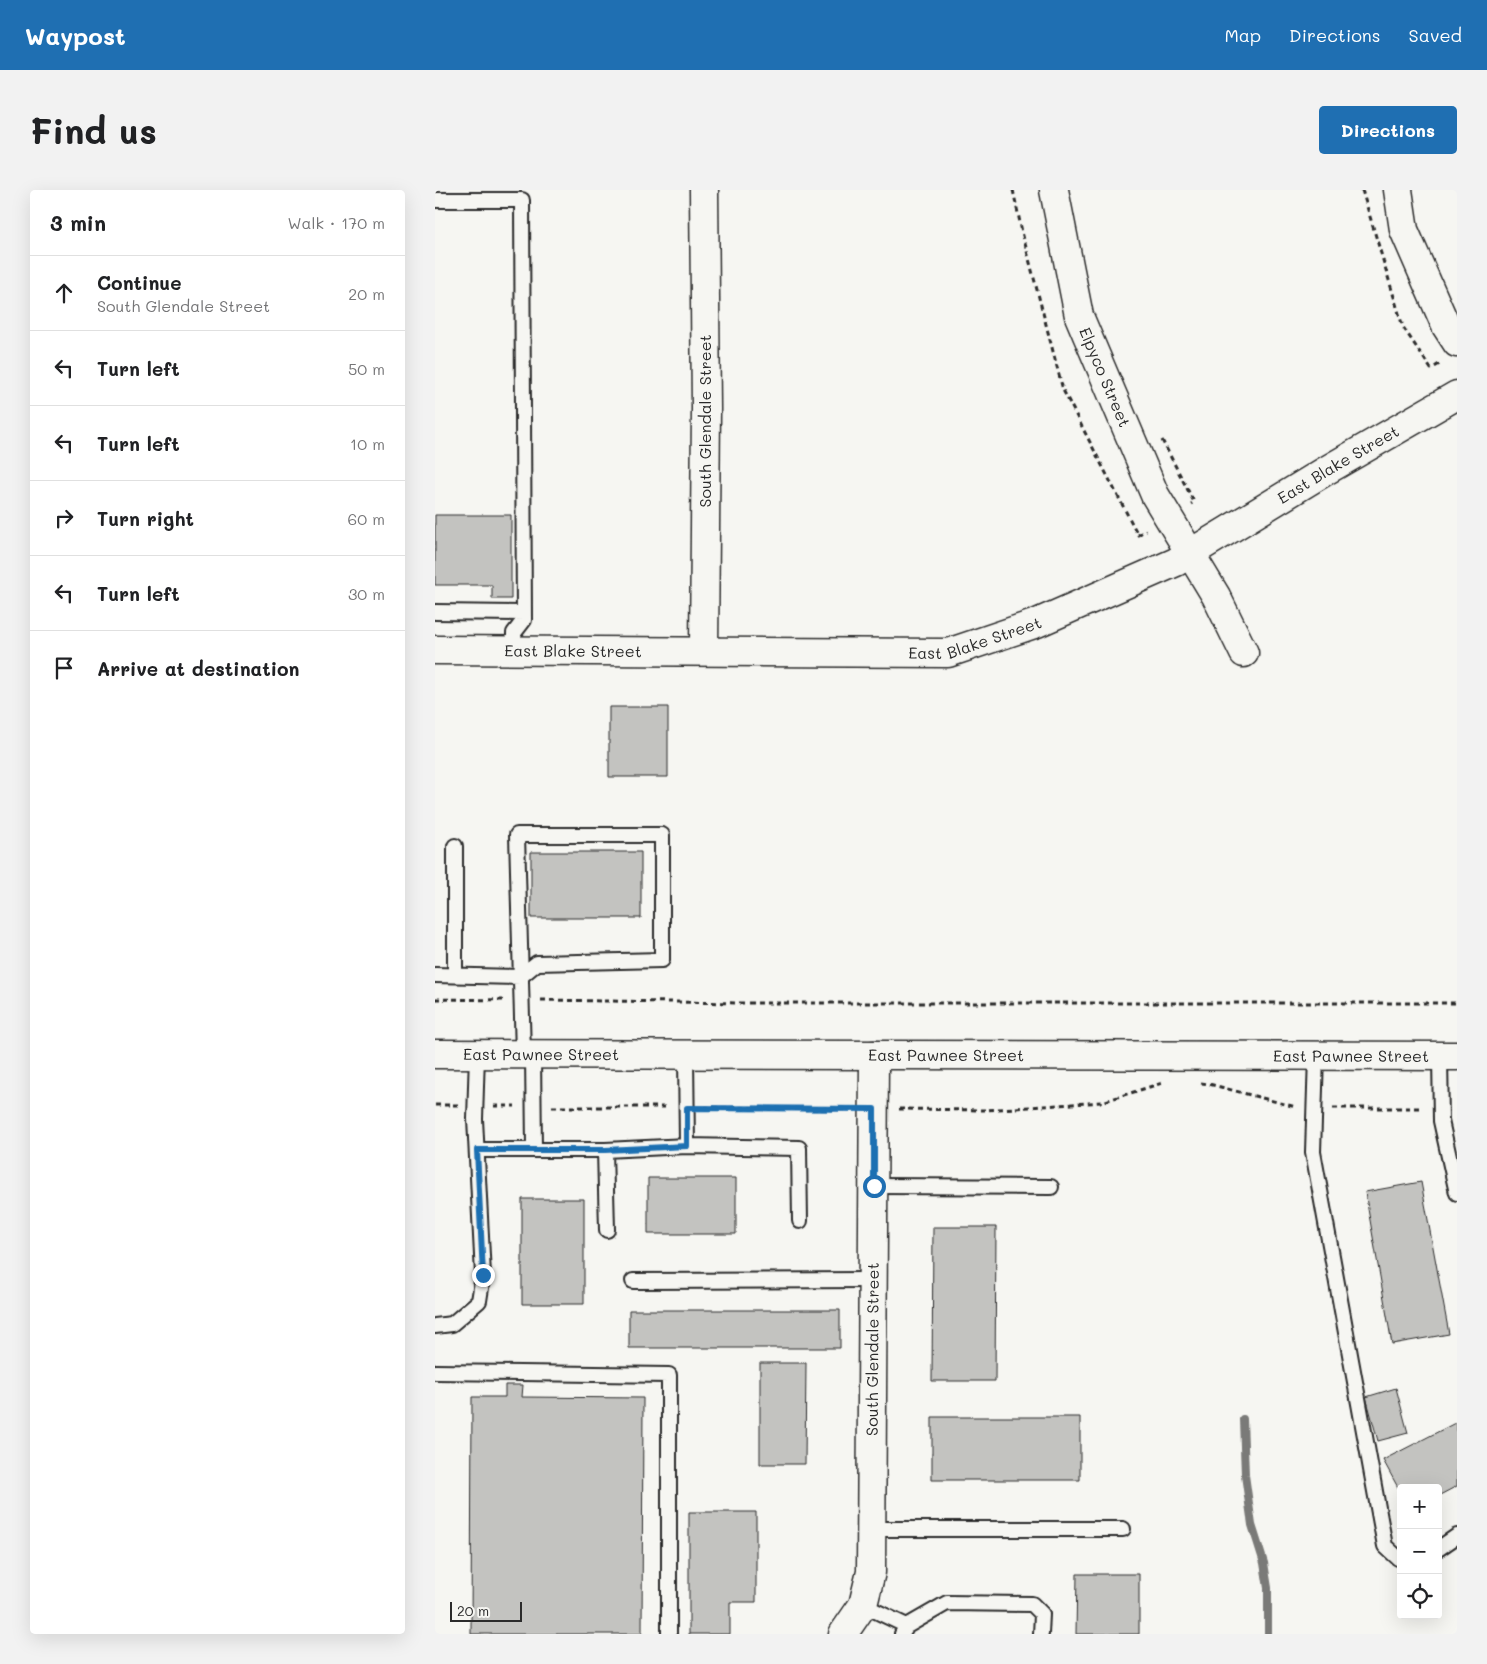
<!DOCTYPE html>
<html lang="en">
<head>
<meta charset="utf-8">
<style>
  :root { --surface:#fff; --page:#f2f2f2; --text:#202124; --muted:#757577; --line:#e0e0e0; --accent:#1f6fb2 }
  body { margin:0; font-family:Mali,sans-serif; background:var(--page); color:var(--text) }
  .controls { position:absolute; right:15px; bottom:15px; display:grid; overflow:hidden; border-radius:5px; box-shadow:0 5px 20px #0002 }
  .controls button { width:45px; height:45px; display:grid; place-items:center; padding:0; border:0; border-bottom:1px solid var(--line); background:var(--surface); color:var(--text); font:25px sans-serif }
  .scale { position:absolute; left:15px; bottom:12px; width:72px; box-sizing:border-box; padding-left:5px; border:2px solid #2b2b2b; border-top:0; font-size:14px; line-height:18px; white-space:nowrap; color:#2b2b2b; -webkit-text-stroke:4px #f6f6f2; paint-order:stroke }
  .stop { position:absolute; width:15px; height:15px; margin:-11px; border:4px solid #1f6fb2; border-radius:50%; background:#fff }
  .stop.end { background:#1f6fb2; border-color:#fff; box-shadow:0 1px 5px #0008 }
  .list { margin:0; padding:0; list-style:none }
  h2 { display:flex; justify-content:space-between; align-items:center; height:65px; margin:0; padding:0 20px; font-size:21px }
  h2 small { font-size:16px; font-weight:400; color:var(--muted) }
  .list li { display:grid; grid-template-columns:32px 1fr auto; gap:15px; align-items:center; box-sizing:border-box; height:75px; padding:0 20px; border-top:1px solid var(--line) }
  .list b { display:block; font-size:19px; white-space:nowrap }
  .list p { margin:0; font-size:16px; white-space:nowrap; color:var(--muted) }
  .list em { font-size:16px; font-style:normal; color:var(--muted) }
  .icon { flex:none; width:28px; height:28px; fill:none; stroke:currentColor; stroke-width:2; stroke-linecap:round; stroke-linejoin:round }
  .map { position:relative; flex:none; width:1022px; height:1444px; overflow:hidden; border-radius:5px }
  header { display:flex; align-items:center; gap:30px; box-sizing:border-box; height:70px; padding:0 25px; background:var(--accent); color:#fff }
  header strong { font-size:24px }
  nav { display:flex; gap:28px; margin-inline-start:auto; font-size:18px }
  .intro { display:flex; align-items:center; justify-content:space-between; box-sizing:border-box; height:120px; padding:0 30px }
  h1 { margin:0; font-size:35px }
  .button { padding:12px 22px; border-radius:5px; background:var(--accent); color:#fff; font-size:18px; font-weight:700 }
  main { display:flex; gap:30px; padding:0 30px }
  aside { flex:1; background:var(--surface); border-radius:5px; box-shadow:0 5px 20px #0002 }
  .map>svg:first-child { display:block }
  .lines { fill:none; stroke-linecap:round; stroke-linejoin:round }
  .stream { stroke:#7a7a78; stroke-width:8 }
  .building { fill:#c3c3c0; stroke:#2b2b2b }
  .service-casing { stroke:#2b2b2b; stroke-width:18 }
  .minor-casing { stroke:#2b2b2b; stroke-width:31 }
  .secondary-casing { stroke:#2b2b2b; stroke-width:31 }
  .path { stroke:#2b2b2b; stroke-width:3; stroke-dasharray:5 4; stroke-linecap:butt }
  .service { stroke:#f6f6f2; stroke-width:14 }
  .minor { stroke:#f6f6f2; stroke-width:28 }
  .secondary { stroke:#f6f6f2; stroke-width:28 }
  .route { stroke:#1f6fb2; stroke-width:6 }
  .labels { text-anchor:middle; stroke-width:4; stroke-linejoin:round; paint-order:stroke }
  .street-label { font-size:16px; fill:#2b2b2b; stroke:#f6f6f2 }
</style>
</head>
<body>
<header>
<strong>Waypost</strong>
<nav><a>Map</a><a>Directions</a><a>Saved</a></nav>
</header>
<div class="intro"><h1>Find us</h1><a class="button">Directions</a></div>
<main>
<aside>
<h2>3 min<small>Walk · 170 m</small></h2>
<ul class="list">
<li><svg class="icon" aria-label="ahead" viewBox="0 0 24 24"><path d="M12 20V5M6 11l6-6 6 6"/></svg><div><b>Continue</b><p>South Glendale Street</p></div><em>20 m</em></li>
<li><svg class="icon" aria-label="left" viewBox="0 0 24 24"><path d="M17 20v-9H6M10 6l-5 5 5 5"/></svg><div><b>Turn left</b></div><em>50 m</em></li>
<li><svg class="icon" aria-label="left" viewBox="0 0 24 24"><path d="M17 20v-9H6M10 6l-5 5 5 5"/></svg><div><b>Turn left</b></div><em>10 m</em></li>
<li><svg class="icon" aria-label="right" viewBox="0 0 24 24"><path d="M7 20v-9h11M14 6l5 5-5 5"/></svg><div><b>Turn right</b></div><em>60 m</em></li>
<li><svg class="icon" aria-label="left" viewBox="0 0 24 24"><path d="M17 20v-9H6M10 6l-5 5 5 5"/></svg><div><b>Turn left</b></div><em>30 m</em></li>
<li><svg class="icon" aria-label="arrive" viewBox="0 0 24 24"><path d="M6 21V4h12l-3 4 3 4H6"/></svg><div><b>Arrive at destination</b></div></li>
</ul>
</aside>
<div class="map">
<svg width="1022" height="1444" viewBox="0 0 1022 1444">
  <rect width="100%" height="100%" fill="#f6f6f2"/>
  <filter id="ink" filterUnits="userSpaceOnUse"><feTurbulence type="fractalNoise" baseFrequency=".02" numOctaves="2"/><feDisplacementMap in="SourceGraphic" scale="10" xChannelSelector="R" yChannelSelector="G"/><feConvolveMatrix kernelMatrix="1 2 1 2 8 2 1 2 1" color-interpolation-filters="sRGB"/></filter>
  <g filter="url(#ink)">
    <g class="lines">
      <!-- stream -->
      <path class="stream" d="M808,1229L810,1285L817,1335L829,1373L833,1398V1444"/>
    </g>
    <!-- building -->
    <path class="building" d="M0,325H76V409H57V395H0Z
      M174,517H233V587H174Z
      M96,662H206V728H96Z
      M213,988H301V1044H213Z
      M986,992L1014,1144L957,1154L930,1002Z
      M87,1009H149V1114H87Z
      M498,1037H561L560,1191H497Z
      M194,1120H405V1158H194Z
      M325,1173H371L370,1274H325Z
      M70,1195H88L87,1207L208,1208L207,1444H36L37,1207H70Z
      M961,1198L973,1243L943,1251L931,1207Z
      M497,1227H645V1290H497Z
      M1022,1232V1296L1003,1306V1298H966V1303L948,1270Z
      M254,1322H321V1412H295V1444H254Z
      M642,1384H704V1444H641Z"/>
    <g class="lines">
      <!-- service casing -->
      <g class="service-casing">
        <path id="service" d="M0,10H87L89,430L79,443V460
          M0,422L89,423
          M20,656V785
          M0,785L85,787L102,773L227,770V645H82L88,864
          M881,866L878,962L950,1356L963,1368H966
          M1005,866L1006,931L1022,1003
          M252,956L364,958L365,1031
          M42,960H99L98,864
          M99,960H170
          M439,996L616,997
          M172,1040L170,960L252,956L251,865
          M198,1091L439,1090
          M0,1136L17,1134L44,1111L48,1085L40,929L42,864
          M0,1182L234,1185V1444
          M437,1339H688
          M1003,1359L1022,1346
          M428,1415L472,1436
          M467,1444L472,1436L512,1413L597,1414L607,1424L606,1444"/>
      </g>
      <!-- minor casing -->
      <g class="minor-casing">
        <g id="minor">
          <path d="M269,0L271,218L269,461"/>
          <path id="s1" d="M619,0L644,126L720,305L781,406L809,463"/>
          <path d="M963,0L969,40L1011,136L1022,153"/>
          <path id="s2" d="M0,460L513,463L602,433L741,372L892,280L1022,205"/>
          <path id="s3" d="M408,1444L428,1415L436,1382L439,865"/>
        </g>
      </g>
      <!-- secondary casing -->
      <g class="secondary-casing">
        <g id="secondary">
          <path id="s4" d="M0,864L1022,866"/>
        </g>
      </g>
      <!-- path -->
      <path class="path" d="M578,0L587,42L628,200L703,345L711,340
        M927,0L968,137L996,179L1006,173
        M727,250L759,312L756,314
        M0,809L69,810
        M106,810L304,813H1022
        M766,893L774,894L861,917
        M0,915H23
        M59,916H80
        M117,917H233
        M269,918L413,919
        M898,918H986
        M464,919L550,920L667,912L727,893"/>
      <!-- service -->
      <use href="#service" class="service"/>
      <!-- minor -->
      <use href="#minor" class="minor"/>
      <!-- secondary -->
      <use href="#secondary" class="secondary"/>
    </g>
  </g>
  <g class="lines" filter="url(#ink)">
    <!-- route -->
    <path class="route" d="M48,1085L42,960H170L252,956V918L439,919V996"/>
  </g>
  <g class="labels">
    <!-- street labels -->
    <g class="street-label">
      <text dy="6" stroke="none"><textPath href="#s1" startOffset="195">Elpyco Street</textPath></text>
      <text transform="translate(270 231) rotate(-90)" y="6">South Glendale Street</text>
      <text dy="6" stroke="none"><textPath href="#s2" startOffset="948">East Blake Street</textPath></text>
      <text dy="6" stroke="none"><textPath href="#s2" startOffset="542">East Blake Street</textPath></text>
      <text dy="6" stroke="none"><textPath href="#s2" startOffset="138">East Blake Street</textPath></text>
      <text dy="6" stroke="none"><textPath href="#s4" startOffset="106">East Pawnee Street</textPath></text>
      <text dy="6" stroke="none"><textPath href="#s4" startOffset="511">East Pawnee Street</textPath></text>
      <text dy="6" stroke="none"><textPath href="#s4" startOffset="916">East Pawnee Street</textPath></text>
      <text dy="6" stroke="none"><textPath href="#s3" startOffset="292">South Glendale Street</textPath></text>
    </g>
  </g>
</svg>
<div class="controls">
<button>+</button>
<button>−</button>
<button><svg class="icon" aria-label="locate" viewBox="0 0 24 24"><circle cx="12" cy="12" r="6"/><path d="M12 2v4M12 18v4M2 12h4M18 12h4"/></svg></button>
</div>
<div class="scale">20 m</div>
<div class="stop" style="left:439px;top:996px"></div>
<div class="stop end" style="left:48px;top:1085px"></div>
</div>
</main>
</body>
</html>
